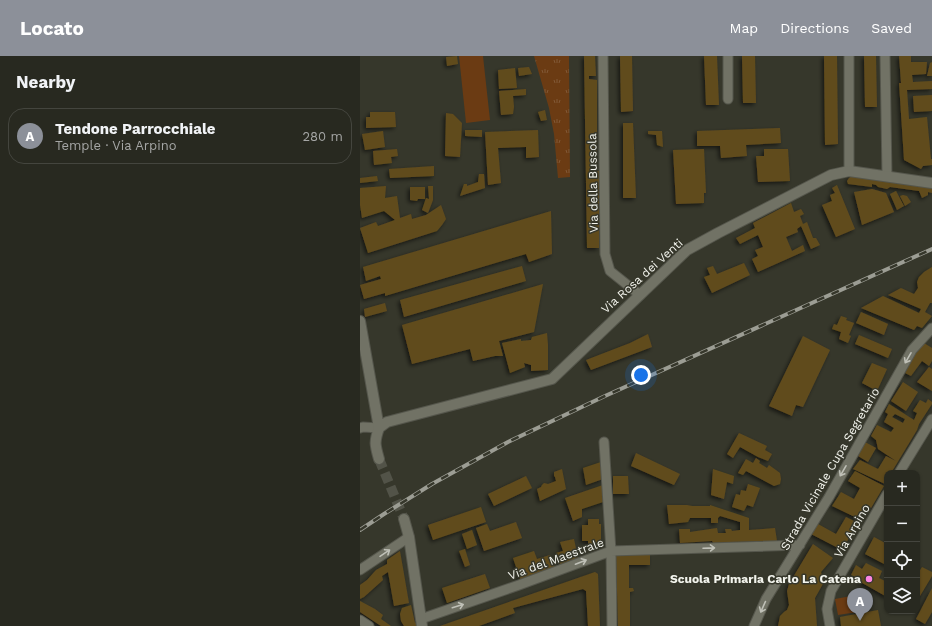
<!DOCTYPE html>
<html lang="en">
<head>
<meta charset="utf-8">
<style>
  :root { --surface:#282920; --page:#303129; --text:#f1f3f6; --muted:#a5a6a5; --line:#44453e; --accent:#8c9099 }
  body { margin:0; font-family:"Work Sans",sans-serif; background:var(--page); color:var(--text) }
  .controls { position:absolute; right:12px; bottom:12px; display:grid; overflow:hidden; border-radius:8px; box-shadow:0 1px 3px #0004 }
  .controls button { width:36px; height:36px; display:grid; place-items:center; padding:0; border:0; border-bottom:1px solid var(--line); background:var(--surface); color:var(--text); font:20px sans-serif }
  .you { position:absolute; left:281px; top:319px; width:14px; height:14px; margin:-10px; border:3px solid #fff; border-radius:50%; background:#1a73e8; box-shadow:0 0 0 6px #1a73e833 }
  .badge { display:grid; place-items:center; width:26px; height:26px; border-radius:50%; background:var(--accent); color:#fff; font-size:13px; font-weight:700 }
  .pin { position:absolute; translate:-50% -33px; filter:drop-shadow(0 1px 2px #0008) }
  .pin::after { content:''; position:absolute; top:21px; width:14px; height:12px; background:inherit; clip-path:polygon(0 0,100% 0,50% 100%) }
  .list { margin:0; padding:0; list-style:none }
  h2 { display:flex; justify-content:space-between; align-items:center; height:52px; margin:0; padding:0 16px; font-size:17px }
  h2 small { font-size:13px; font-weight:400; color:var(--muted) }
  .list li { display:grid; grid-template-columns:26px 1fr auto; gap:12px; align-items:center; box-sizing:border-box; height:56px; margin:0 8px 8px; padding:0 8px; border:1px solid var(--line); border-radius:16px }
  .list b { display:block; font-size:15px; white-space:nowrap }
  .list p { margin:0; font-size:13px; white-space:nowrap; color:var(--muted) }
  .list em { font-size:13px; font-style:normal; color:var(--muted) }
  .icon { flex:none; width:22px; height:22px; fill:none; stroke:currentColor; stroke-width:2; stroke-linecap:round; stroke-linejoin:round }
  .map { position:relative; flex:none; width:572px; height:570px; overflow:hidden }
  header { display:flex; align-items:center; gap:24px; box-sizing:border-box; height:56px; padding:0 20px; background:var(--accent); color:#fff }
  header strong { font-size:19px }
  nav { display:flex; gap:22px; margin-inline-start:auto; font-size:14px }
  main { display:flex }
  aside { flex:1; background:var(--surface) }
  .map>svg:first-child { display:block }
  .grass { fill:url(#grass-tufts) }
  .pitch { fill:#6b3b13 }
  .building { fill:#614b1d; fill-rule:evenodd; filter:url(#shadow) }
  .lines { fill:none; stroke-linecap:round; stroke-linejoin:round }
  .tertiary-tunnel { stroke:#525348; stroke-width:10; stroke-dasharray:10 5; stroke-linecap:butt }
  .minor-casing { stroke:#55564c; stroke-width:11 }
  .tertiary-casing { stroke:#55564c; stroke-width:12 }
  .minor { stroke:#717265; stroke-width:9 }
  .tertiary { stroke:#717265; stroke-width:10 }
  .rail-casing { stroke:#9c9d94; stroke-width:4 }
  .rail { stroke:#36372b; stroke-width:2.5; stroke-dasharray:8; stroke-linecap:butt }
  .oneway { stroke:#bfc0b7 }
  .poi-dot { fill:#fd86e2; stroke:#36372b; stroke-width:1.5 }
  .labels { text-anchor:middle; stroke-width:3; stroke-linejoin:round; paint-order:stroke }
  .street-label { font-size:12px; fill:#f3f4ed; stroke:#36372b }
  .poi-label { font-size:12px; font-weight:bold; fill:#f3f4ed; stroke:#36372b; text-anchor:end }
</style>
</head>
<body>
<header>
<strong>Locato</strong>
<nav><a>Map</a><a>Directions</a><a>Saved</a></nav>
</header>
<main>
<aside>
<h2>Nearby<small></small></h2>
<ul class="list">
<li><span class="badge">A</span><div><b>Tendone Parrocchiale</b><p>Temple · Via Arpino</p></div><em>280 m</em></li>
</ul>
</aside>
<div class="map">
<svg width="572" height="570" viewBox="0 0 572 570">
  <defs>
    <pattern id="grass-tufts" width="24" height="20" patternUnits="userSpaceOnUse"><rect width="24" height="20" fill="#6b3b13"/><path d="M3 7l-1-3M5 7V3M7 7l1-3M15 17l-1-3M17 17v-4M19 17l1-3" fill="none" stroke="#815836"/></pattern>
    <filter id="shadow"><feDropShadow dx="-2" dy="2" stdDeviation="2" flood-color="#0009"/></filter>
  </defs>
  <rect width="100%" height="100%" fill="#36372b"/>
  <!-- grass -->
  <path class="grass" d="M174,0H209L210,121L198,122L194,78L189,52Z"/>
  <!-- pitch -->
  <path class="pitch" d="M99,0H123L130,64L106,67Z
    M502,538L504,555L478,559L475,543Z"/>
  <!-- building -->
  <path class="building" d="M97,0L98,8L87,10L86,1Z
    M224,0H235L236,20H229V23L237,24V111H230L231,115H239V192H227Z
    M260,0H272L273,55L261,56Z
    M344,0H357L359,49H346Z
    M382,0H395L396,47H383Z
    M464,0H477L478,88L465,89Z
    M504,0H516L517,51H505Z
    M539,0H551V6H567L566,18L552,19L553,26L572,25V33L547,34L549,63L567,61L571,103H572V109L563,110L561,113L544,104L539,27H541Z
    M572,6V20H567L570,7Z
    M169,11L172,18L159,20L158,12Z
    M155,12L157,32L139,33L138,14Z
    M166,33V39L153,40L154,51L153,58L141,59L139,35Z
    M572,39V55L554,56L553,40Z
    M185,54L187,64L181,65L178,56Z
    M10,56H35L36,71L6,72V61H10Z
    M86,57L93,58L102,67L100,101L85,100Z
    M263,67H273L276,142H263Z
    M420,72L421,87L386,89L387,100L361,102L360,90H337V75Z
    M105,74H122V81L105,80Z
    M178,74L179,101L166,102V91L138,92L141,127L128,129L125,76Z
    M23,75L25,91L5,94L2,78Z
    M288,75H302L303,91L297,89L296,79L288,78Z
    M37,93L38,100L31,101L32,107L14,109L13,95Z
    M344,93L346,137H344V147L316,148L313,94Z
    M404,93H428L430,125L398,126L396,100H404Z
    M74,110V120L30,122L29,113Z
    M119,118H124L125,132L100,140L104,128H107V130L118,126Z
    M493,119L572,129V137L568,136V139L562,142L559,135L530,131L527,133L518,131L516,129L512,128V131L488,128L487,125L489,122Z
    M17,120L18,125L0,127V122Z
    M477,129L495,173L476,181L462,149L472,145L470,139L475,137L472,132Z
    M26,130L25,142L37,140L40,162L51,158L52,163L66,159L81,149L86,163L82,169L77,175L8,197L0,172L16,166L18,170L35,164L24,155L2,162L0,149V132Z
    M68,130H73V144L68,157L62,154L66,142L69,143Z
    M50,131H65V143H58L57,145L50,144Z
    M512,133L526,137L534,156L502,169L494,136Z
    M536,135L544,150L537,154L530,138Z
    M543,139L547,140L551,146L545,150L540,140Z
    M431,147L434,156L441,153L444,158L440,160L443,168L447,166L453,182H456L460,189L451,193L441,170L437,173L438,176L426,181L432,195L443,189L445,195L398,216L392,203L398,200L395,194L403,191L398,179L380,188L376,182L395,172L393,167Z
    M191,155L192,198L169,206L166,198L25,240V237L4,243L0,229L21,223L20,220L6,225L3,211Z
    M384,207L390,219L352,237L344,221L350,219L347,212L353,210L357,218Z
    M162,210L166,225L44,261L40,244Z
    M572,211V247H570L565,256L572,260L562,272L557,270L554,274L501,252L523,240L559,257L561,253L528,239L541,232L554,238L558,232L557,226L559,221L564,216Z
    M183,228L174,276L139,285L143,300H135L113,305L110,293L52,308L42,269Z
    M25,247L27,255L5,261L4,253Z
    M501,256L528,268L524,279L496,267Z
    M481,260L487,262L486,264L494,267L489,279L491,280L488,287L479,283L481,276L472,273L474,268L477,269Z
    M187,277L188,289V314L171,315V309L164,307L165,311L150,317L142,287L161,283V285L171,284L172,281Z
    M288,278L292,291L231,314L226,304L270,287Z
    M499,279L532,293L528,302L495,288Z
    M443,280L470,294L443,351L436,349L432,360L409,350Z
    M564,287L572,292V305L569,310L562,305L551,320L545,317L557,295Z
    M512,307L527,313L517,335L502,327Z
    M569,311L572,313V335L557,326Z
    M543,326L558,336L546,355L531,345Z
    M568,343L572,346V348L559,368L557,374L531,417H527V425L525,428L493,413L500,404L518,413L526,400L536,405L518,393L516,384L511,380L517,369L531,376L534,372L524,366L528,358L525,356L529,348L554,364L557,357L553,355L560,344L566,347ZM535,358L545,363L543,367L532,361Z
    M379,377L407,390L405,394L412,398L408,405L398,401L380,391L373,402L367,398Z
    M505,386L516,392L508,406L498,400Z
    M276,397L320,418L314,429L271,410Z
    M396,402L400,405L399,407L407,412L409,409L420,417L421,423L420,428L414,430L386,415L383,419L378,417L386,403L393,407Z
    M241,406L243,423L226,429L223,412Z
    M202,413L206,433L180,445L177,433L181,431L182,429L184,427L188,428L196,425L195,421L194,420V416Z
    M353,413L374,420L373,428L367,426L364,443L351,439Z
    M495,415L524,430L511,452L506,448L499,463L472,450L481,436L494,443L500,432L488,425Z
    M166,420L172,432L134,450L128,438Z
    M253,420H268L269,438H253Z
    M388,428L400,432L393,451L387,449L384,455L372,451L376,438L380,439L381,434L386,435Z
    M243,429L246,445L222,453V461L213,465L205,442Z
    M307,449H327L332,450H350V449L389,462V474L415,472L417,485L368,486L366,488H354L352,485L320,487L319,473H330V476L357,472L358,477H366L365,473H371L372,475L380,474V466L360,460L358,462V467H351V462H330L328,466L309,468Z
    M121,451L126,466L73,484L68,469Z
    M486,461L498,467L482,494L451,478L458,468L476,478Z
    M228,463H239V468H241V485H239V490H228V485H222V469H228Z
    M156,466L162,482L124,495L116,472L127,468L130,475Z
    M112,474L117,489L107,493L102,478Z
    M514,481L527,488V507L526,509L505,498Z
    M214,483L218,502L200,509L196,497L203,495L200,486Z
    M453,488L473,502L461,516L464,526L455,542L457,570H418L420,560L424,556L427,554L429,549L427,535L429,528Z
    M105,493L110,509L105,511L99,495Z
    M40,495L49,547L34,550L28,516L22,520L23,524L4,541L0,543V529L7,524L16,514L27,508V504Z
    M174,495L177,503L190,499L195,511L160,523L153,502Z
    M290,497V509H269V532H273L274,535L270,536V570H258L256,498Z
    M506,507L522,515L519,522L527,526V541L497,524V522L491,519L496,509L502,513Z
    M562,511L572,516V520L557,545V519Z
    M235,516L238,518L240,570H228L226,535L223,533L153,552L155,557L119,570H80Z
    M125,518L130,532L87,547L82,532Z
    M572,532V556L565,568L556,563Z
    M0,545L15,553L23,559L21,563L31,570H21L0,556Z
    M51,549L55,567L57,566V570H44L41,565L40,558L42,552Z
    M518,554L521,570H481L480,561Z"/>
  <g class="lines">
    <!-- tertiary-tunnel -->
    <path class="tertiary-tunnel" d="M19,403L44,463"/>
    <!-- minor casing -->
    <g class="minor-casing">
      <path id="minor" d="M243,0L245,198L250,215L280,239
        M368,0V43
        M489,0V115
        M525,0L527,120
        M0,372L3,371L19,372
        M244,386L251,495L252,570
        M539,417L572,363
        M0,514L49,481
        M61,563L159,529L251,495L440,489
        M0,564L9,570
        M394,570L406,543L469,441L552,294L572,272
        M470,570L467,553L471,535L527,438"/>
    </g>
    <!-- tertiary casing -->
    <g class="tertiary-casing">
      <path id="tertiary" d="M0,265L19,372C14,386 15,389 19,403
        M19,372L27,366L192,323L327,194L358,177L471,119L489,115L572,127
        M44,463L49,481L62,570"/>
    </g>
    <!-- minor -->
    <use href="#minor" class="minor"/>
    <!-- tertiary -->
    <use href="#tertiary" class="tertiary"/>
    <!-- rail casing -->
    <g class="rail-casing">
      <path id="rail" d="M0,474L24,458L72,428L148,386L245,340L572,193"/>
    </g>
    <!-- rail -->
    <use href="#rail" class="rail"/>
  </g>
  <!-- one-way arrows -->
  <defs><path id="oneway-shaft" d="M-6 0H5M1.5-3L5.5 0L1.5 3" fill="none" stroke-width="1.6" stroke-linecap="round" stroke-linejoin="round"/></defs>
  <g class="oneway">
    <use href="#oneway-shaft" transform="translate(548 302) rotate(120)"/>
    <use href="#oneway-shaft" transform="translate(483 415) rotate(120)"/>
    <use href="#oneway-shaft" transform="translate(349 492) rotate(-2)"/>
    <use href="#oneway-shaft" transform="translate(25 497) rotate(-34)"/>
    <use href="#oneway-shaft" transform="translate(221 506) rotate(-21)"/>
    <use href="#oneway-shaft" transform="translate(98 550) rotate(-17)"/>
    <use href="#oneway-shaft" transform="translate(403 551) rotate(114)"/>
  </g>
  <!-- markers -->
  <circle class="poi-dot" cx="509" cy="523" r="4"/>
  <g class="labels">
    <!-- street labels -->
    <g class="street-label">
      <text transform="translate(233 127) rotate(-91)" y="4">Via della Bussola</text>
      <text transform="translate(282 220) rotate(-42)" y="4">Via Rosa dei Venti</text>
      <text transform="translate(470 413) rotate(-60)" y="4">Strada Vicinale Cupa Segretario</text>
      <text transform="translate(492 475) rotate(-60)" y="4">Via Arpino</text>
      <text transform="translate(196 503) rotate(-20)" y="4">Via del Maestrale</text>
    </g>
    <!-- poi labels -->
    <g class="poi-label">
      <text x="501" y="527">Scuola Primaria Carlo La Catena</text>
    </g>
  </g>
</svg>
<div class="controls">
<button>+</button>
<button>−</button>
<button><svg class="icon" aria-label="locate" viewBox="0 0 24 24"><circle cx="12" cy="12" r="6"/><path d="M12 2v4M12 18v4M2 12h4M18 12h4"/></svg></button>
<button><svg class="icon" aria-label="layers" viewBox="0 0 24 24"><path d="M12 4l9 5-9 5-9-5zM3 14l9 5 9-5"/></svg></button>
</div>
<div class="you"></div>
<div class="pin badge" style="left:500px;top:565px">A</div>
</div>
</main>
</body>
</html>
